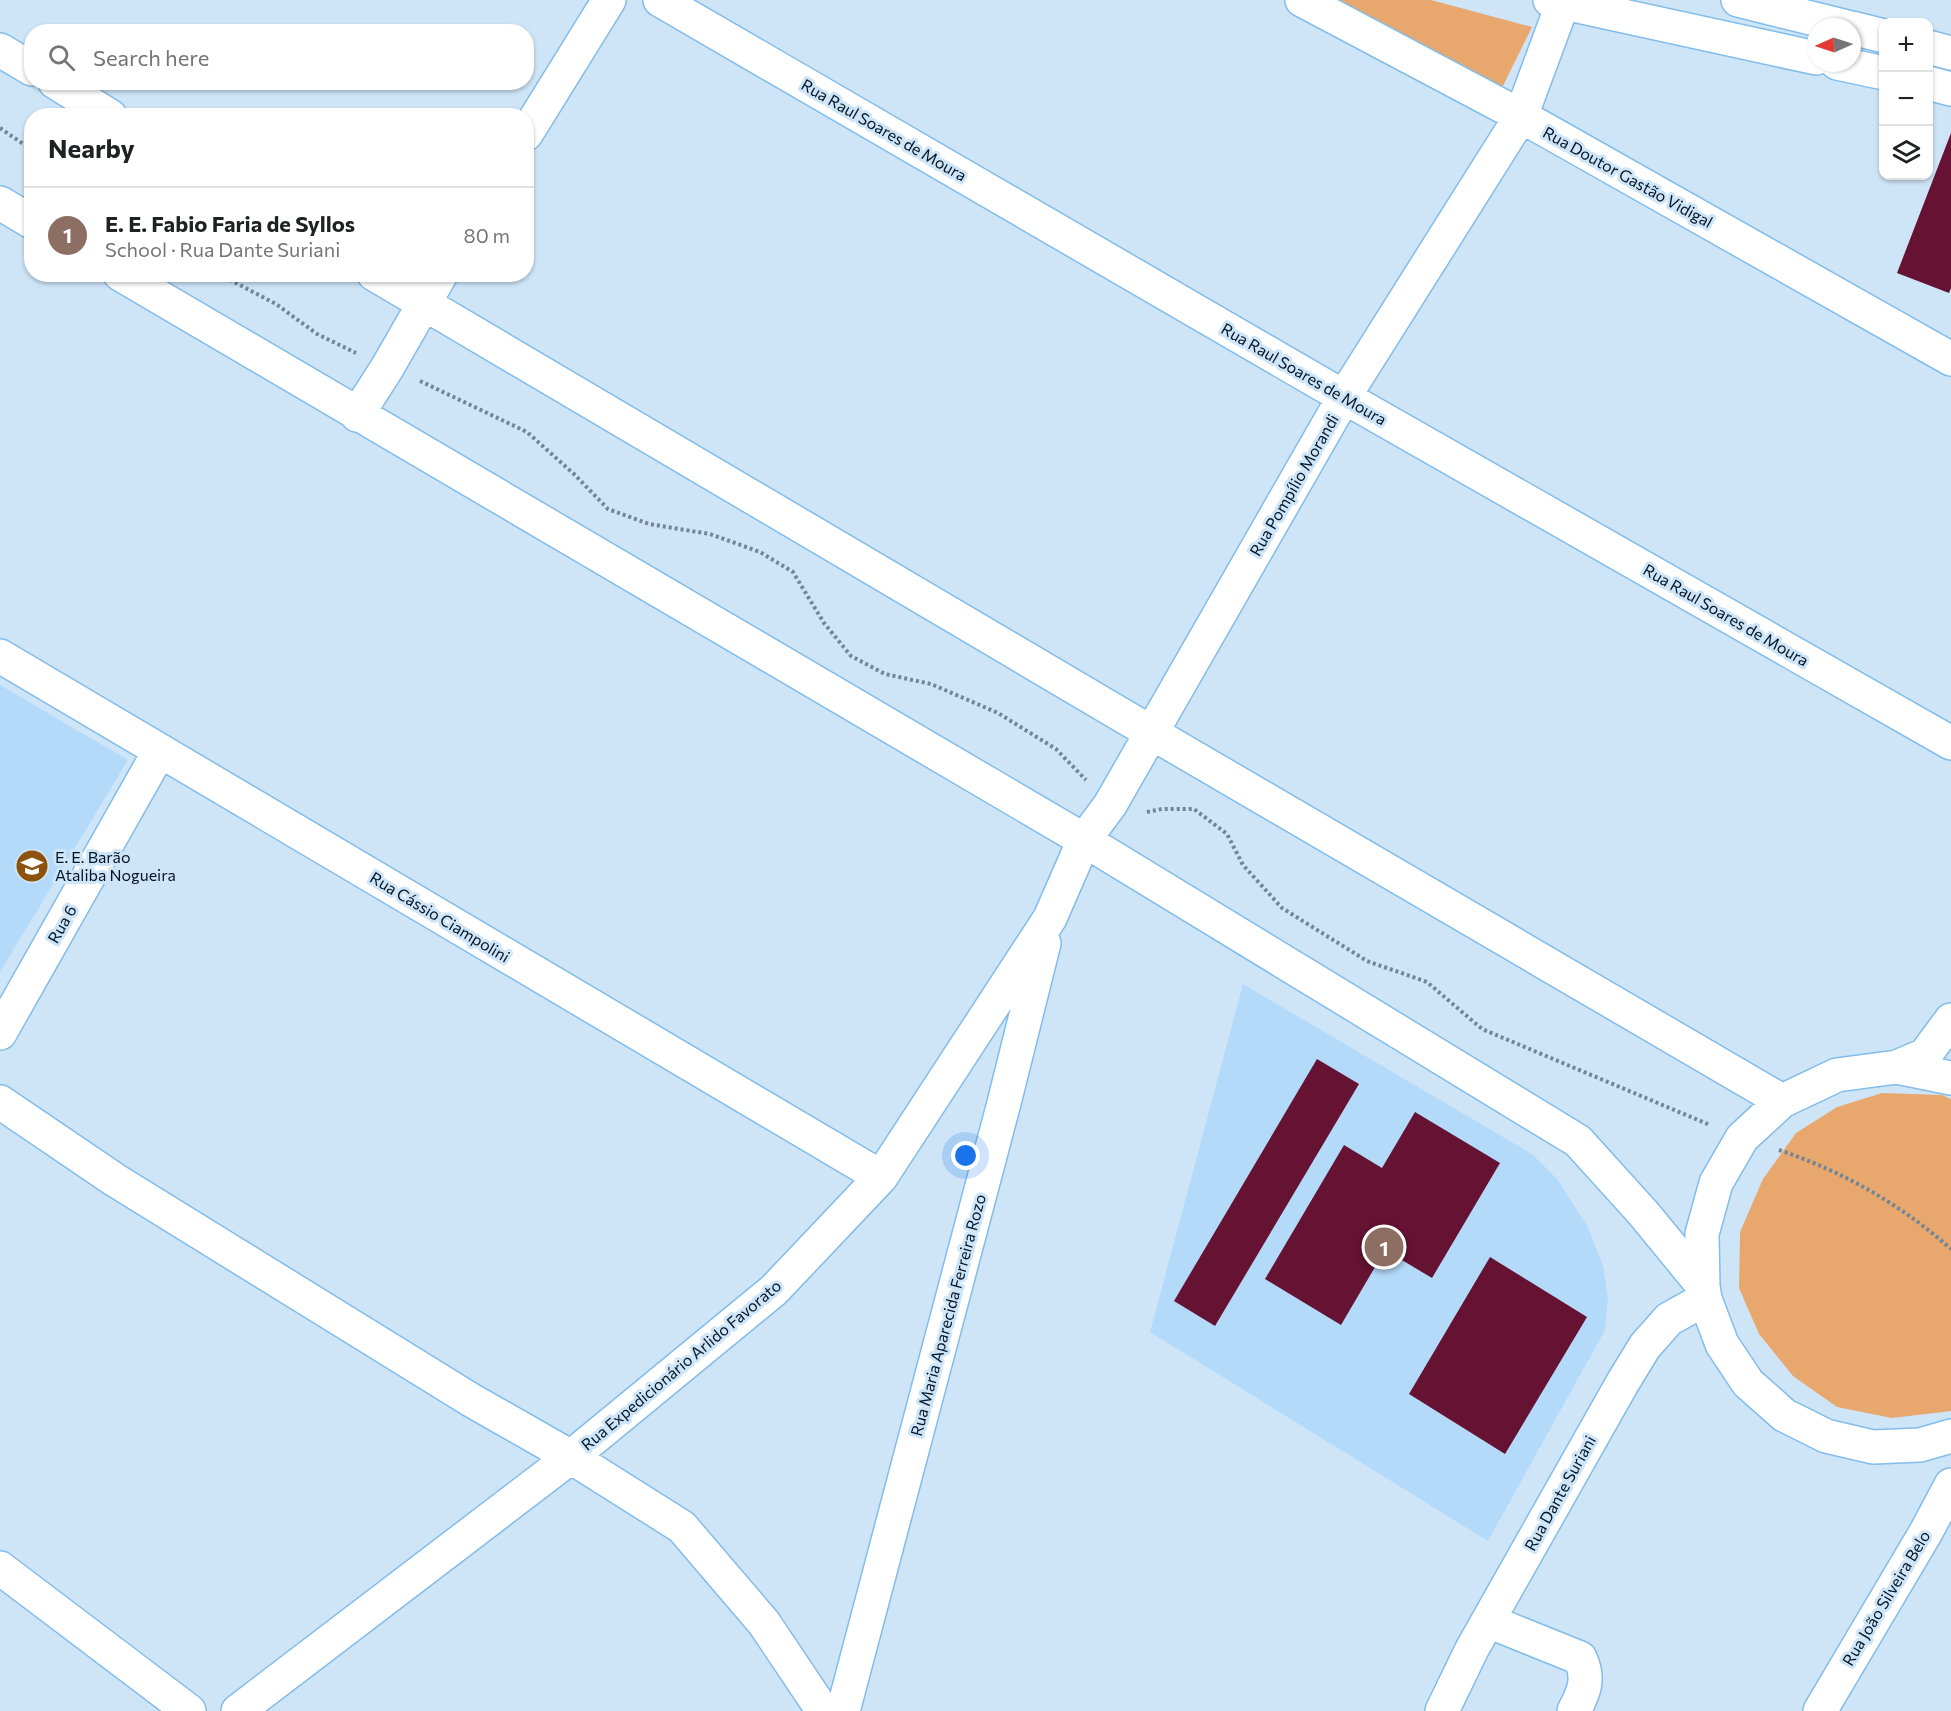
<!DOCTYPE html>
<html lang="en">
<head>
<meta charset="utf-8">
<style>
  :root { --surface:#fff; --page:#f6f6f6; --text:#202124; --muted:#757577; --line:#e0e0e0; --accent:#8d530e }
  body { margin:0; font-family:Commissioner,sans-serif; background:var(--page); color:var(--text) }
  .controls { position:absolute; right:18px; top:18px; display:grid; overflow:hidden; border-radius:12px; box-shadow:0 2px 4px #0004 }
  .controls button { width:54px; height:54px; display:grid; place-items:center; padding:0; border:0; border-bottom:2px solid var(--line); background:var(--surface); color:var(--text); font:30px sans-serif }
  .compass { position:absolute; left:1807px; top:18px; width:54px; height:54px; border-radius:50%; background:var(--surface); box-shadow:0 2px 4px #0004; rotate:267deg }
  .you { position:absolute; left:966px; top:1156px; width:21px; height:21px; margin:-15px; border:4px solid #fff; border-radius:50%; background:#1a73e8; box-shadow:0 0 0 9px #1a73e833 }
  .badge { display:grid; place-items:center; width:39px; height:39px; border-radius:50%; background:var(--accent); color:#fff; font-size:20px; font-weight:700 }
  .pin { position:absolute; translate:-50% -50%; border:3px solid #fff; box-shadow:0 2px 6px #0006 }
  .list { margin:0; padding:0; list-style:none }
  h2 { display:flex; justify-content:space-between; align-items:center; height:78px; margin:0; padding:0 24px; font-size:26px }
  h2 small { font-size:20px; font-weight:400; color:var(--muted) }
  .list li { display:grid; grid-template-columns:39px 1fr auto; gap:18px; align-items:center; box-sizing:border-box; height:96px; padding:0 24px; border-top:2px solid var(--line) }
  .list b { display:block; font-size:22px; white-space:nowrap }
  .list p { margin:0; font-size:20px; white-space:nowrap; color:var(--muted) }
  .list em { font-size:20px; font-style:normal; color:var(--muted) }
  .icon { flex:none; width:33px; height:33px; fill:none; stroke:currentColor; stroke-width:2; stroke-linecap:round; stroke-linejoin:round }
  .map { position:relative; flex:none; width:1951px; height:1711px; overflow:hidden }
  .search { position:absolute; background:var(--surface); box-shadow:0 2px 4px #0004; left:24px; top:24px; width:510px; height:66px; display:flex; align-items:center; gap:15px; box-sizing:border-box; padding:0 21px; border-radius:24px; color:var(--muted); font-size:22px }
  .panel { position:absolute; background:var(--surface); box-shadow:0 2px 4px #0004; left:24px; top:108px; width:510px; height:174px; border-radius:24px }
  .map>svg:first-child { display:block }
  .built { fill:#b4dafa }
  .green { fill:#e7a76d }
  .building { fill:#661233 }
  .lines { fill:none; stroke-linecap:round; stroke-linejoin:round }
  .minor-casing { stroke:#82bcea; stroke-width:36 }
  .path { stroke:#708698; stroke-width:4; stroke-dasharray:3 3; stroke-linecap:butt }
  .minor { stroke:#fff; stroke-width:33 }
  .labels { text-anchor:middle; stroke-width:6; stroke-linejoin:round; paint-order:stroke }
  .street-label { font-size:16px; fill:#001525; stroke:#cee5f8 }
  .poi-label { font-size:16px; fill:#001525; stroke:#cee5f8; text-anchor:start }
</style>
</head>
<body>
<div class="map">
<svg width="1951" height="1711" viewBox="0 0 1951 1711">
  <rect width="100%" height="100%" fill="#cee5f8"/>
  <!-- built -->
  <path class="built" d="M0,685L128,760L0,972Z
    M1243,984L1532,1154L1557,1179L1588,1227L1603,1266L1608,1297L1605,1330L1488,1541L1150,1332Z"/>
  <!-- green -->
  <path class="green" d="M1298,0H1431L1532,27L1491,110Z
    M1882,1093L1942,1095L1951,1099V1411L1892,1418L1837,1407L1793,1376L1759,1334L1739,1288L1740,1232L1763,1179L1796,1133L1837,1107Z"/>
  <!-- building -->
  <path class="building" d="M1951,133V288L1949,293L1897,273Z
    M1317,1059L1359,1084L1215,1326L1174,1301Z
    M1415,1112L1500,1163L1432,1278L1385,1250L1341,1325L1265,1279L1344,1145L1382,1168Z
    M1490,1257L1587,1317L1505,1454L1409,1394Z"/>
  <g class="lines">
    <!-- minor casing -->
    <g class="minor-casing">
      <path id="minor" d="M660,0L1344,397L1951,743
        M1302,0L1521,116L1951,359
        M1550,0L1816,58
        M1738,0L1847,27
        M1852,28L1884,36
        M1928,47L1951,53
        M0,50L32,69
        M1837,63L1884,73
        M55,82L110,116
        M1928,83L1951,89
        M526,134L609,0
        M0,203L32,222
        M120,274L1084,840L1578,1141L1644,1214L1703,1286
        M374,274L1152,733L1782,1101
        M357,415L387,368L441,274
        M0,656L881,1177
        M0,1033L159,752
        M1897,1067L1925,1055L1951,1020
        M1951,1078L1897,1067L1837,1075L1782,1101L1742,1138L1716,1183L1702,1234L1703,1286L1705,1299L1722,1344L1748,1383L1784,1415L1826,1436L1873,1447L1920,1445L1951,1436
        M0,1102L115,1180L471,1400L571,1457L682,1527L764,1623L823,1711
        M0,1568L189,1711
        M1488,1621L1580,1658C1590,1679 1584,1692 1574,1711
        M238,1711L571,1457L774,1290L881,1177L1050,918L1084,840L1110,805L1344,397L1521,116L1564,0
        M843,1711L1004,1103L1044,943
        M1442,1711L1472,1649L1623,1382L1645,1346L1669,1319L1705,1299
        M1820,1711L1926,1532L1951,1485"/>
    </g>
    <!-- path -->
    <path class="path" d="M0,128L32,150
      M219,274L276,304L317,334L356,353
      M420,381L527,432L574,474L608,509L649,524L710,534L760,552L793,572L824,623L851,656L885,674L931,684L998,713L1056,749L1086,780
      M1147,812L1162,809H1194L1227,834L1243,865L1282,908L1367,961L1427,982L1482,1029L1710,1125
      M1779,1150C1844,1172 1900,1204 1951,1249"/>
    <!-- minor -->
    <use href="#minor" class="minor"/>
  </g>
  <!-- icons -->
  <defs>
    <g id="school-disc" transform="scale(1.725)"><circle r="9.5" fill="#8d530e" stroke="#cee5f8"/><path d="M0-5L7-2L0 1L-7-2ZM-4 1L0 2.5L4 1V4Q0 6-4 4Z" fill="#fff"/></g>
  </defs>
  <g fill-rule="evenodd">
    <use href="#school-disc" x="32" y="866"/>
  </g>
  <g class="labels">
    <!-- street labels -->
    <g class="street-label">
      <text transform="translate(884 130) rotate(30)" y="6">Rua Raul Soares de Moura</text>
      <text transform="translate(1628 177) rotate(29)" y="6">Rua Doutor Gastão Vidigal</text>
      <text transform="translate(1304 374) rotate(30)" y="6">Rua Raul Soares de Moura</text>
      <text transform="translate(1294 485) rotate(-60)" y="6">Rua Pompílio Morandi</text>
      <text transform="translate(1726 615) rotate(30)" y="6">Rua Raul Soares de Moura</text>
      <text transform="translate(440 917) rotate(31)" y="6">Rua Cássio Ciampolini</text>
      <text transform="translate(62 924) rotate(-60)" y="6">Rua 6</text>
      <text transform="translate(948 1315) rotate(-75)" y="6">Rua Maria Aparecida Ferreira Rozo</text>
      <text transform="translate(681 1365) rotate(-40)" y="6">Rua Expedicionário Arlido Favorato</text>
      <text transform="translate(1560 1493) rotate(-61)" y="6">Rua Dante Suriani</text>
      <text transform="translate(1886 1598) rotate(-59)" y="6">Rua João Silveira Belo</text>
    </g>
    <!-- poi labels -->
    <g class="poi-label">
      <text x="55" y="863">E. E. Barão<tspan x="55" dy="18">Ataliba Nogueira</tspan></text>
    </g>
  </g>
</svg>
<div class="controls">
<button>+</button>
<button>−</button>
<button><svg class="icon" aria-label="layers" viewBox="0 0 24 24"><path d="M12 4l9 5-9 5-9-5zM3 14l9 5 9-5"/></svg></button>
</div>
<svg class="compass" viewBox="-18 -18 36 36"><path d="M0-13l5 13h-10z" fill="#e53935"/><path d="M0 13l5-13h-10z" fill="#757577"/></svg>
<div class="you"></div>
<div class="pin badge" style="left:1384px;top:1247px;background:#8d6e63">1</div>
<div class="search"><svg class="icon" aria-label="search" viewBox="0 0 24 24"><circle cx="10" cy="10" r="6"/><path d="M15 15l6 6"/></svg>Search here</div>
<section class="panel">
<h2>Nearby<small></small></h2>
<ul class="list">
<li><span class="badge" style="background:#8d6e63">1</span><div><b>E. E. Fabio Faria de Syllos</b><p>School · Rua Dante Suriani</p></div><em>80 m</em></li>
</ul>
</section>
</div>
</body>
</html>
